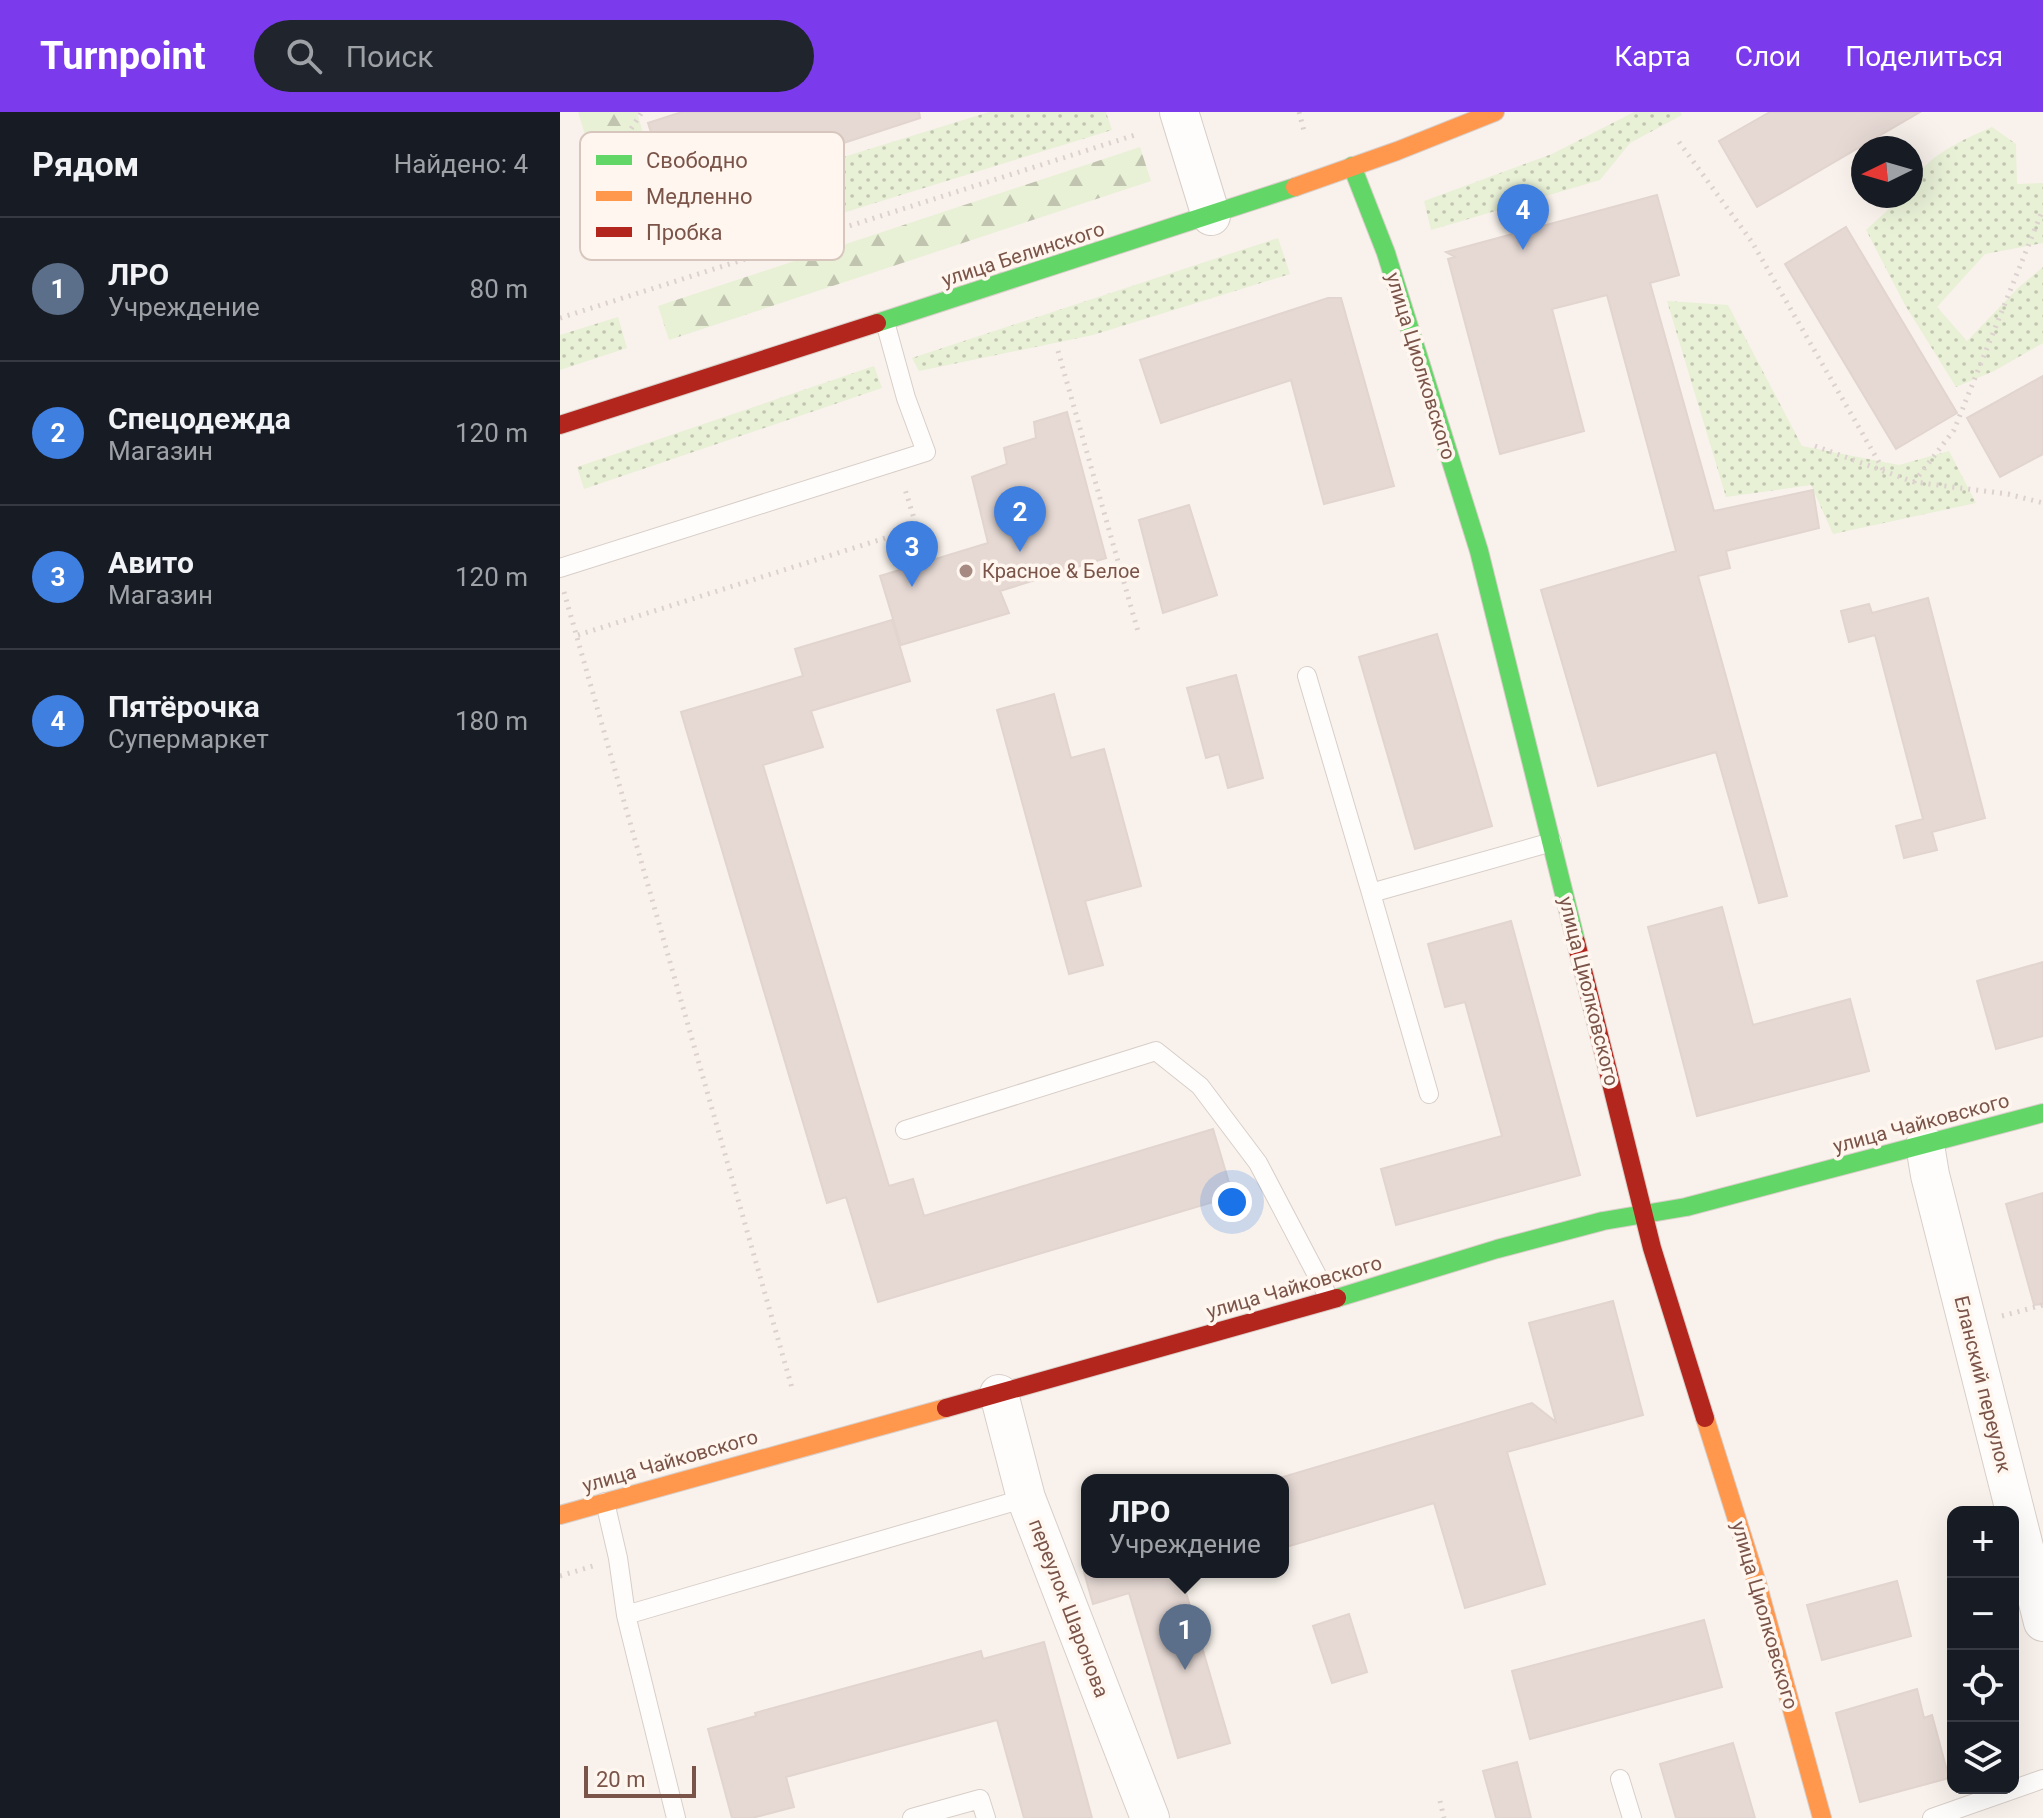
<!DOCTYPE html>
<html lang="ru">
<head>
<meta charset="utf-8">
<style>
  :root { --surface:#171b24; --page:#20242c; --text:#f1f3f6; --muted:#9ea1a6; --line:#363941; --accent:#7c3aed }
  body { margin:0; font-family:Roboto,sans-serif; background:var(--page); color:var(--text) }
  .controls { position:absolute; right:24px; bottom:24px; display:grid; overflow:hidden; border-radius:16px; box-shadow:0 8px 32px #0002 }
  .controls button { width:72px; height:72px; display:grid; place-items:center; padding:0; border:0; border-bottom:2px solid var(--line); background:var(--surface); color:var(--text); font:40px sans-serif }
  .compass { position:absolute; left:1291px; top:24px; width:72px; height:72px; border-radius:50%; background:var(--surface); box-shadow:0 8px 32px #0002; rotate:265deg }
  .scale { position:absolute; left:24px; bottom:20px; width:112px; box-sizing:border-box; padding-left:8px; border:4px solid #7b5449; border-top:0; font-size:22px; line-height:28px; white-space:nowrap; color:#7b5449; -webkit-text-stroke:6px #fff7ef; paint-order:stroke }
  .you { position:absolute; left:672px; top:1090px; width:28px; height:28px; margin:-20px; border:6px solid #fff; border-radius:50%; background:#1a73e8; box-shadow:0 0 0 12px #1a73e833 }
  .badge { display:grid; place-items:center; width:52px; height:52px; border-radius:50%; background:var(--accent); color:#fff; font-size:26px; font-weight:700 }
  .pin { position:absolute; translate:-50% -66px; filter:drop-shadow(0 2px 4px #0008) }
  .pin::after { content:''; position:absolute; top:42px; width:28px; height:24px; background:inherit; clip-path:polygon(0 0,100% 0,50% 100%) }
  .popup { position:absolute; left:521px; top:1362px; width:208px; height:104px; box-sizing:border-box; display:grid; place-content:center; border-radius:16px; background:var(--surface); filter:drop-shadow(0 2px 6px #0005); font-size:26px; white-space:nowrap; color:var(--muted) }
  .popup b { font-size:30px; color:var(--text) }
  .popup::after { content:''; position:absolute; left:50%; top:100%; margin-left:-16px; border:16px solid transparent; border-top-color:var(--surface) }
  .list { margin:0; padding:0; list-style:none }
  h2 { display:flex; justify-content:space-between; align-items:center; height:104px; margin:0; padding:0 32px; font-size:34px }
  h2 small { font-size:26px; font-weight:400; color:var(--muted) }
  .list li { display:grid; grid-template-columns:52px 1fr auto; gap:24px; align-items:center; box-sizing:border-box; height:144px; padding:0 32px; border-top:2px solid var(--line) }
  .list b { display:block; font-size:30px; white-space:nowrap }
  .list p { margin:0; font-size:26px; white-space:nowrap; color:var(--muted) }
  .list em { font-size:26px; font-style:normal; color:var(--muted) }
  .icon { flex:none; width:44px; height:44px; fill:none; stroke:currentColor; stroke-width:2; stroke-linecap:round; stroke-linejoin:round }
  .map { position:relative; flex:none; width:1483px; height:1706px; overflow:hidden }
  header { display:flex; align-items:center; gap:48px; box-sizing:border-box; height:112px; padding:0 40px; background:var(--accent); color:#fff }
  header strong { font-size:38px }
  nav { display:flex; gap:44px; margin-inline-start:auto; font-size:28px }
  .search { width:560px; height:72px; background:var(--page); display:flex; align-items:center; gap:20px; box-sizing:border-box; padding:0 28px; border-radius:44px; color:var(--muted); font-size:30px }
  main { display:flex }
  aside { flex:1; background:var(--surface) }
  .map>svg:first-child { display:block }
  .grass { fill:url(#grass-dots) }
  .forest { fill:url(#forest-firs) }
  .building { fill:#e6d9d4; stroke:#e2d4ce; stroke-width:2 }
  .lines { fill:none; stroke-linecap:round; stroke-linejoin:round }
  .lane-casing { stroke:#d8cec8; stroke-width:20 }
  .street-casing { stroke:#d8cec8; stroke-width:40 }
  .fast-casing { stroke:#d9cec8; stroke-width:20 }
  .slow-casing { stroke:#d9cec8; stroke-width:20 }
  .jam-casing { stroke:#d9cec8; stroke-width:20 }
  .path { stroke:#dcd1ce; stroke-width:5; stroke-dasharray:2 6; stroke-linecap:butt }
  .lane { stroke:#fefdfc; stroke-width:18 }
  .street { stroke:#fefdfc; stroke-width:38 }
  .fast { stroke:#63d668; stroke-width:18 }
  .slow { stroke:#ff974d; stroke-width:18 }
  .jam { stroke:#b3261e; stroke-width:18 }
  .poi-dot { fill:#a78b82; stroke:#fff7ef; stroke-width:3 }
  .labels { text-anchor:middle; stroke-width:7; stroke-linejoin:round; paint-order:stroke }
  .street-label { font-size:20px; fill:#7b5449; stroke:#fff7ef }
  .poi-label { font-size:20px; fill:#7b5449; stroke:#fff7ef; text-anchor:start }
  .key { fill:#fff7ef; stroke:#d7c6bd; stroke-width:2 }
  .key-label { font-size:22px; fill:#7b5449 }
</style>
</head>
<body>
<header>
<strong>Turnpoint</strong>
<div class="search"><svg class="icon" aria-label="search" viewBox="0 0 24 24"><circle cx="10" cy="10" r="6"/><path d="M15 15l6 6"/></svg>Поиск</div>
<nav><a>Карта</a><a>Слои</a><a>Поделиться</a></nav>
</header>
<main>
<aside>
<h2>Рядом<small>Найдено: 4</small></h2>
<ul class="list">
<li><span class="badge" style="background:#5c6f8a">1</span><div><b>ЛРО</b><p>Учреждение</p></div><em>80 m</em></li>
<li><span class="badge" style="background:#3f7fe0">2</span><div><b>Спецодежда</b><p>Магазин</p></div><em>120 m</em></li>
<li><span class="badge" style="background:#3f7fe0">3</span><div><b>Авито</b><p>Магазин</p></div><em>120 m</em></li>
<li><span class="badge" style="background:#3f7fe0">4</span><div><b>Пятёрочка</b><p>Супермаркет</p></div><em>180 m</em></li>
</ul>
</aside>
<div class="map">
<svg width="1483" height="1706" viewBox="0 0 1483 1706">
  <defs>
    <pattern id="grass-dots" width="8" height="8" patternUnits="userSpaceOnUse" patternTransform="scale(2)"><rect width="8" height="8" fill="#e8f0d6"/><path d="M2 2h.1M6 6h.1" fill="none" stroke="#c1c5b0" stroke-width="1.8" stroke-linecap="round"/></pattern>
    <pattern id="forest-firs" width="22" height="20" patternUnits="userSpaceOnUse" patternTransform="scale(2)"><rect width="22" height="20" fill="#e8f0d6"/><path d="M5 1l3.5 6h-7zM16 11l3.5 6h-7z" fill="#c1c5b0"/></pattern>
  </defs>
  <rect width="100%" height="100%" fill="#f9f2ec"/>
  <!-- grass -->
  <path class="grass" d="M429,0H546L552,18L237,115L222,64Z
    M1074,0H1120L1122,3L1070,31L1040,68L871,118L864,89L992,42Z
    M1432,15L1456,32L1457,72L1483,71V131L1425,142L1377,195L1407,229L1458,176L1483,155V231L1434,259L1396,275L1345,193L1306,118L1343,84H1351C1351,49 1405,27 1432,15Z
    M718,126L730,162L533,223L359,259L352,246Z
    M1107,189L1168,193L1242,334L1339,353L1389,339L1416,391L1273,422L1251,373L1166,385Z
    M58,205L67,236L0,258V223Z
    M314,254L322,276L24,377L17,355Z"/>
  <!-- forest -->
  <path class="forest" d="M18,0H79L78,4L99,75L48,98Z
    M580,35L591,69L109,228L98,194Z"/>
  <!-- building -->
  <path class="building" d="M122,0H359L360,6L112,87L88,11Z
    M1210,0H1360L1197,95L1159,29Z
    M1097,83L1119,163L1090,171L1154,399L1253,378L1259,416L1166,439L1170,456L1138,464L1227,784L1199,791L1156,640L1038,674L981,478L1116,439L1047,183L992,197L1024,319L940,342L888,147L895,145L886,140Z
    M1286,115L1397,301L1336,337L1225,152Z
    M768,186H781L834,374L764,392L731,268L601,311L580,248Z
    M1483,264V342L1440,365L1407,306Z
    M507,300L546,446L440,479L449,501L341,533L320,464L428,431L412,365L447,352L444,336L476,326L474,310Z
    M629,393L657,483L603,501L579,408Z
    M1368,486L1425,706L1372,720L1377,738L1344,746L1336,714L1363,707L1315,523L1289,530L1281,499L1309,492L1312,501Z
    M332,508L350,569L251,599L263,635L203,653L329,1074L353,1067L364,1104L653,1017L673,1084L318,1190L286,1085L267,1091L121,600L243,564L235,537Z
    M877,522L932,714L855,737L799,545Z
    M676,563L703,666L668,676L659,642L646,646L627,576Z
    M494,582L511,646L544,637L581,774L525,789L543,853L509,862L437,598Z
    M1162,795L1193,913L1290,887L1309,959L1137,1004L1088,815Z
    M951,809L1020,1063L836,1113L821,1057L942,1024L905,890L885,895L868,832Z
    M1483,850V924L1436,937L1417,869Z
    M1483,1081V1192L1474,1193L1446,1092Z
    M1053,1189L1083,1303L947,1340L985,1472L905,1496L874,1391L723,1436V1365L972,1291L996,1310L969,1211Z
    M524,1460H620L670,1631L618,1646L569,1481L533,1492Z
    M1337,1469L1351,1524L1262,1548L1247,1493Z
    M789,1502L807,1560L772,1571L753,1514Z
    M1144,1508L1162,1575L970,1627L952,1559Z
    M484,1530L532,1706H464L437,1608L226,1665L234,1695L192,1706H172L148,1617L196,1604L195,1601L421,1539L423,1547Z
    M1357,1577L1364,1606L1372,1603L1389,1666L1300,1690L1276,1601Z
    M1173,1631L1195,1706H1116L1100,1652Z
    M957,1650L971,1706H936L923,1659Z"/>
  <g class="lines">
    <!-- lane casing -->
    <g class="lane-casing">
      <path id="lane" d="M0,456L366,340L346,286L325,210
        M747,564L811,781
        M869,982L811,781L992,730
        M345,1018L596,939L640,974L698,1051L770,1188
        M45,1390L58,1446L66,1503L116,1706
        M66,1503L466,1386
        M1060,1667L1072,1706
        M352,1706L420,1687L426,1706
        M1372,1706L1483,1667"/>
    </g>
    <!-- street casing -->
    <g class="street-casing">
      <path id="street" d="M619,0L651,104
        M1365,1033L1370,1063L1483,1510
        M439,1282L466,1386L590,1706"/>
    </g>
    <!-- fast casing -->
    <g class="fast-casing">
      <path id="fast" d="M792,54L826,141L919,439L1016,830
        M317,211L735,75
        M777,1186L937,1137L1043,1109L1126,1095L1483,1001"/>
    </g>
    <!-- slow casing -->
    <g class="slow-casing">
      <path id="slow" d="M735,75L837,39L935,0
        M1145,1306L1197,1471L1262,1706
        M0,1403L386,1296"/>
    </g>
    <!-- jam casing -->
    <g class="jam-casing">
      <path id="jam" d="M0,313L317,211
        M1016,830L1092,1136L1145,1306
        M386,1296L777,1186"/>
    </g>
    <!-- path -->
    <path class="path" d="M739,0L744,19
      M1119,30L1192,130L1324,359
      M32,77L82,0
      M0,206L575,23
      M498,239L579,523
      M1255,334L1354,370L1448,382L1483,391
      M1354,370L1394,318L1483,97
      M4,480L232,1276
      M18,523L357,416L344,374
      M1442,1204L1483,1193
      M0,1464L33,1454
      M880,1689L884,1706"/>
    <!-- lane -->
    <use href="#lane" class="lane"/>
    <!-- street -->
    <use href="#street" class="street"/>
    <!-- fast -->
    <use href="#fast" class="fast"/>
    <!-- slow -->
    <use href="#slow" class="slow"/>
    <!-- jam -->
    <use href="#jam" class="jam"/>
  </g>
  <!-- markers -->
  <circle class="poi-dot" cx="406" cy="459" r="8"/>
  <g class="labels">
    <!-- street labels -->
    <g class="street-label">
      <text transform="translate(463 142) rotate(-18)" y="7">улица Белинского</text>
      <text transform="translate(861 254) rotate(73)" y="7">улица Циолковского</text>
      <text transform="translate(1029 879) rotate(76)" y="7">улица Циолковского</text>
      <text transform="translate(1361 1011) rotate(-15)" y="7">улица Чайковского</text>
      <text transform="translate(734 1175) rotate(-16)" y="7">улица Чайковского</text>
      <text transform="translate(1423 1272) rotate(76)" y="7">Еланский переулок</text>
      <text transform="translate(110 1349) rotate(-16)" y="7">улица Чайковского</text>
      <text transform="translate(509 1496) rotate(69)" y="7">переулок Шаронова</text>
      <text transform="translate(1205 1503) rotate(74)" y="7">улица Циолковского</text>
    </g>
    <!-- poi labels -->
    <g class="poi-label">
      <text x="422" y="466">Красное &amp; Белое</text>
    </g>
  </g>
  <!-- legend -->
  <rect x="20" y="20" width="264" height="128" rx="12" class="key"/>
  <rect x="36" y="43" width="36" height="10" fill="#63d668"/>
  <rect x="36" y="79" width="36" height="10" fill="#ff974d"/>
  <rect x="36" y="115" width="36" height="10" fill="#b3261e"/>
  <g class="key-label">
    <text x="86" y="56">Свободно</text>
    <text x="86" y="92">Медленно</text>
    <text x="86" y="128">Пробка</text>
  </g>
</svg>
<div class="controls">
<button>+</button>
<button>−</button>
<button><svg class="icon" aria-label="locate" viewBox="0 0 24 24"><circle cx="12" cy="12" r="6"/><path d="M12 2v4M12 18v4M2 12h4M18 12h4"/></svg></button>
<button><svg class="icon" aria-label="layers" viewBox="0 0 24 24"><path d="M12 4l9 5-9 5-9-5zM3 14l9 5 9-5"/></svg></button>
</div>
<svg class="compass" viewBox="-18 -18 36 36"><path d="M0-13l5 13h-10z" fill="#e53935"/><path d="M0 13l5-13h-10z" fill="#9ea1a6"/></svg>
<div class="scale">20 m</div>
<div class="you"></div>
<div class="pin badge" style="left:625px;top:1558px;background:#5c6f8a">1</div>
<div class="popup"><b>ЛРО</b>Учреждение</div>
<div class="pin badge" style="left:460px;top:440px;background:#3f7fe0">2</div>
<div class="pin badge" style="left:352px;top:475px;background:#3f7fe0">3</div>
<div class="pin badge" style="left:963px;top:138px;background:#3f7fe0">4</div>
</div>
</main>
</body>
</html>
